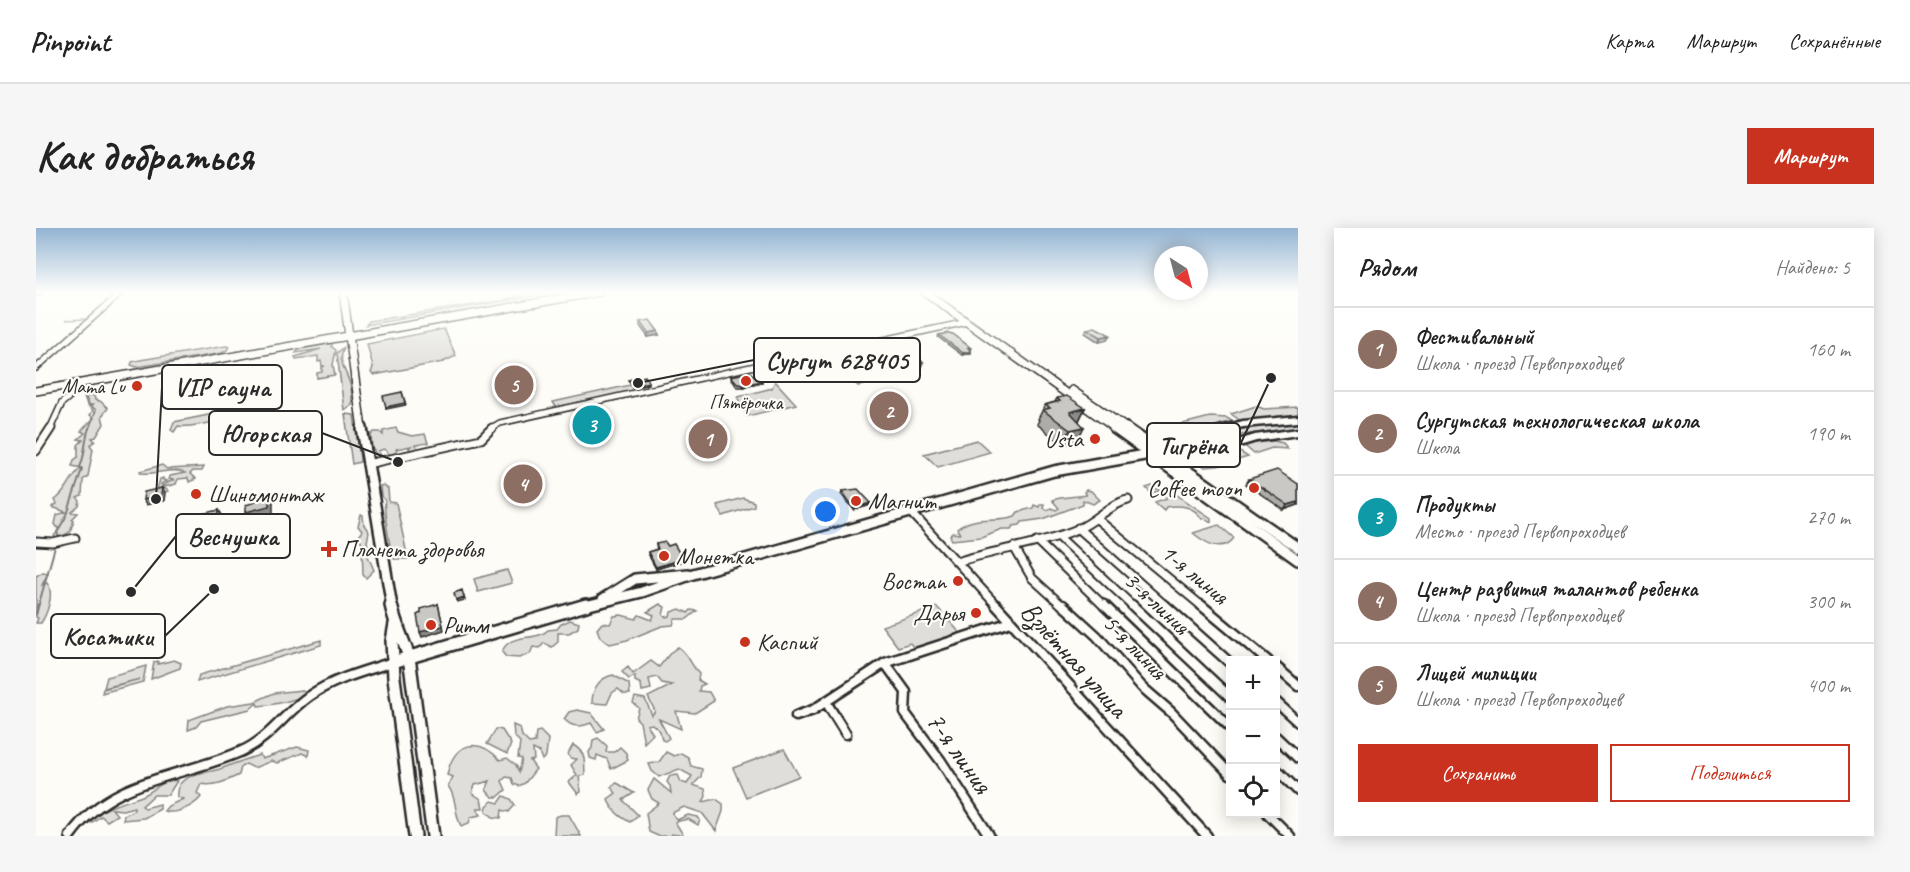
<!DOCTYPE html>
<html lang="ru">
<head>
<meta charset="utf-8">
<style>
  :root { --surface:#fff; --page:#f6f6f6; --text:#222; --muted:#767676; --line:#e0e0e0; --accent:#c8321e }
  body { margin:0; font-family:Caveat,sans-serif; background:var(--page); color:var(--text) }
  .controls { position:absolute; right:18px; bottom:18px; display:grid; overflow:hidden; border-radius:0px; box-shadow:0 3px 15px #0003 }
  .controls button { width:54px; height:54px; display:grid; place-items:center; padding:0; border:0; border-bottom:2px solid var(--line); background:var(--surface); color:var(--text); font:30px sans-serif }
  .compass { position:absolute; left:1118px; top:18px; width:54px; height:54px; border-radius:50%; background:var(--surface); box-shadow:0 3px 15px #0003; rotate:144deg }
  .you { position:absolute; left:790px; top:284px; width:21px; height:21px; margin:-15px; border:4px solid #fff; border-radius:50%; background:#1a73e8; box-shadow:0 0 0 9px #1a73e833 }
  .badge { display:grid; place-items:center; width:39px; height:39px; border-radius:50%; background:var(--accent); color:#fff; font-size:20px; font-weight:700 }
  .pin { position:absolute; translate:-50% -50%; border:3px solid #fff; box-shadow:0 2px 6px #0006 }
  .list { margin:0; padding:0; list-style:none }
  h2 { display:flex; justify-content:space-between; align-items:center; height:78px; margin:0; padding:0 24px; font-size:26px }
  h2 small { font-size:20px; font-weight:400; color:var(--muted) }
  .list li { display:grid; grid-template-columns:39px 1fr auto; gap:18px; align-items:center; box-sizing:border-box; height:84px; padding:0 24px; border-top:2px solid var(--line) }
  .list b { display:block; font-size:22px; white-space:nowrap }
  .list p { margin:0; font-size:20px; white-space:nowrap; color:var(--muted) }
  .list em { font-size:20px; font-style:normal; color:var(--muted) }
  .actions { display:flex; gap:12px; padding:18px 24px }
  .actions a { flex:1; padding:14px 0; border:2px solid var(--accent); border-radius:0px; text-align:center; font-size:21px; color:var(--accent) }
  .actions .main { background:var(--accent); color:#fff }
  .icon { flex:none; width:33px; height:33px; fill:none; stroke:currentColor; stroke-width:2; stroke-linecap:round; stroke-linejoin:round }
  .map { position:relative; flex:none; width:1262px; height:608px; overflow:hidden; border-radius:0px }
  header { display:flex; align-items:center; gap:36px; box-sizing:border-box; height:84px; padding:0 30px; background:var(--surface); border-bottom:2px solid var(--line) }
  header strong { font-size:28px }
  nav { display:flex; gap:33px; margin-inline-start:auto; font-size:21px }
  .intro { display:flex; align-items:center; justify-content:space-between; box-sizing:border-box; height:144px; padding:0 36px }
  h1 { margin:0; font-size:42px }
  .button { padding:15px 27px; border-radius:0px; background:var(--accent); color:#fff; font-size:21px; font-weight:700 }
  main { display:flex; gap:36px; padding:0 36px }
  aside { flex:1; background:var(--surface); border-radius:0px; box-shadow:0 3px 15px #0003 }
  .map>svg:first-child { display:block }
  .green { fill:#dfdeda; stroke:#858482; stroke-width:1.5 }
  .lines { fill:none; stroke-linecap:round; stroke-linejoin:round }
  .stream-far2 { stroke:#7e7d7b; stroke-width:1.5 }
  .stream-far1 { stroke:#7e7d7b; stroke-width:2 }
  .stream { stroke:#7e7d7b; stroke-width:3 }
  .minor-far2-casing { stroke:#2b2b2b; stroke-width:8 }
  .minor-far1-casing { stroke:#2b2b2b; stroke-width:11 }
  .minor-casing { stroke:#2b2b2b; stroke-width:13 }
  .secondary-far2-casing { stroke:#2b2b2b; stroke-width:10 }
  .secondary-far1-casing { stroke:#2b2b2b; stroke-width:14 }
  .secondary-casing { stroke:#2b2b2b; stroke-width:16 }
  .primary-casing { stroke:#2b2b2b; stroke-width:5 }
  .minor-far2 { stroke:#fdfcf7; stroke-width:5 }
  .minor-far1 { stroke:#fdfcf7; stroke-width:7 }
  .minor { stroke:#fdfcf7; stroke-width:8 }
  .secondary-far2 { stroke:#fdfcf7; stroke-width:7 }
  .secondary-far1 { stroke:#fdfcf7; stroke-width:9 }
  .secondary { stroke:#fdfcf7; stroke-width:11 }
  .primary { fill:#fdfcf7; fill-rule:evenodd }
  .wall { fill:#adaca9; stroke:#2b2b2b; stroke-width:1.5 }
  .shaded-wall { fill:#8d8c89; stroke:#2b2b2b; stroke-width:1.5 }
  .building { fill:#c9c8c4; stroke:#2b2b2b; stroke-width:1.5 }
  .poi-dot { fill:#c8321e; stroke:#fdfcf7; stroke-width:2 }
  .labels { text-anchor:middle; stroke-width:4.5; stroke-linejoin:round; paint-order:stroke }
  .far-poi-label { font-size:20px; fill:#2b2b2b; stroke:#fdfcf7; text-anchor:end }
  .poi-label { font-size:24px; fill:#2b2b2b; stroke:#fdfcf7; text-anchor:start }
  .street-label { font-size:24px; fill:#2b2b2b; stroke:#fdfcf7 }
  .near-street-label { font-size:28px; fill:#2b2b2b; stroke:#fdfcf7 }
  .leader { fill:none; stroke:#2b2b2b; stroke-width:2 }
  .callout-dot { fill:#2b2b2b; stroke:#fdfcf7; stroke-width:2 }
  .callout { fill:#fdfcf7; stroke:#2b2b2b; stroke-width:2 }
  .callout-label { font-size:26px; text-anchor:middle; font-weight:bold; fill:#2b2b2b }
</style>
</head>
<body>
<header>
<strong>Pinpoint</strong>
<nav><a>Карта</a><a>Маршрут</a><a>Сохранённые</a></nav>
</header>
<div class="intro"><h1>Как добраться</h1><a class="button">Маршрут</a></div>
<main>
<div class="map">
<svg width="1262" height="608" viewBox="0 0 1262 608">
  <rect width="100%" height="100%" fill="#fdfcf7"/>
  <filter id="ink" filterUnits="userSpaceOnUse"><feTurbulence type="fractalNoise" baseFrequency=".0167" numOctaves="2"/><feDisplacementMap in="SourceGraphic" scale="12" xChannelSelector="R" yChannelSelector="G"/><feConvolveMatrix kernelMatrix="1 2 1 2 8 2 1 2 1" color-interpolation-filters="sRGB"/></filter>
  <g filter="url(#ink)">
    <!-- green -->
    <path class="green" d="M499,64L504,66L521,64L330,97L333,93L488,69L468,71Z
      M408,101L420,128L407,134L338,147L335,145L337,139L331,116Z
      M296,115V119L300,122L297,137L299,147L281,150V145L286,144V139L289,138H286L285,133L282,134V128L260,131L259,129L285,121L260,125L265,120Z
      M190,118L193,119L191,122L186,125L101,139L95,137L96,134L104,132Z
      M308,119C302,133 308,139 313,153C316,159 316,170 316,177L308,182L301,125Z
      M792,125H800L796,126V129L803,133L798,134L799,137L809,146L801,136C811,131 815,135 822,141L820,143L830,149L828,157L822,158L811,148L814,154L812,155L795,139L775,142C783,133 783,134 796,133Z
      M739,153L760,176L712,188L705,179L702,169L736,160Z
      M594,157L596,160L609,157L613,160L520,179L517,174Z
      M58,167L59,172L64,173L72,180L66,188L68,196L60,209L56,210L59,213L54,217L57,221L52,248L47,252L46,268L41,270L44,273L43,278L36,284L42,285L36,291L38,292L34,304L21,311L18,308L23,302L19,296L21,287L30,284L16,279L21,276L19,272C32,263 33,250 45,240L36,238L38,232L42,229V217L47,212L42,211L49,205L45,203L58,190L54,187L57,182L53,179L56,177H51L48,168Z
      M227,176L228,179L233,176H244C232,183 155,201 142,198L138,204L135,202L138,194Z
      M1220,178L1228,181L1262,179V186L1205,193L1195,186Z
      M309,186L318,187L324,231V234L316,236Z
      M1174,189L1191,190L1196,193L1128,213L1115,204Z
      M1262,194V200L1205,207L1150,226L1139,220L1198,202Z
      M360,200L362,204L376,208L389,206L392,215L379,217L382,221L374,223L373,220L375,218L360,221L361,225L354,227L348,221L342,223L344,227L342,229L336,220L335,207L338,204H344L347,207V203Z
      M941,212L954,224L902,239L888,226Z
      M1238,213L1247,215L1252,221L1236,220L1218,226L1210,219L1211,216Z
      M1199,221L1212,229L1182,238L1169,239L1161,234Z
      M126,237L131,241L168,239L166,243H157L154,246L160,251L153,254L152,250L142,251L140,256L124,260L130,261L132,263L119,268L124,251L127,250V252L131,253L125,256L126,258L137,252L133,251L134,248L149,245C137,239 119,247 105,245L104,243Z
      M347,257L352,261L353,274L360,275L372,331H358C354,323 347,280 349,272L345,268L344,258Z
      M1116,258L1130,265L1141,267L1175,290V294L1169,290L1166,291C1157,277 1144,277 1130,279L1128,282L1119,274L1131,270L1123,263L1115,265L1110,260Z
      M1050,262L1055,263L1064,272L1057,276L1047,272V276L1007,291L986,294L984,297L977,298L975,301H966L945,309L916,312L914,308L917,305L924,306L921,301C939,286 959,295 979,288L982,284L997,280L998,277L1003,279L1004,276H1008L1007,280L1011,282L1015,280L1020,282L1023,280L1016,272C1027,268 1039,269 1050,267L1048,264Z
      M707,270L718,274V278L687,288L681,277Z
      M325,287L327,288L328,297L333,304L331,314L335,323L332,328L338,342L330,350L327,347L326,316L323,307L326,303L322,298Z
      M1183,297L1198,310C1186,326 1168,314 1157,305Z
      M471,342L476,355L442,364L438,351Z
      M7,344L12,345L6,357L11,355C19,365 11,386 5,395H0L2,390L0,389V348Z
      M624,376L629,379L627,387L629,389L634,388L635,384L644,381L652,385L655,382L661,383L651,391H639L637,397L626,398L591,412L574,416L564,409L561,401L566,395L574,396L578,388L585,387L600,391L603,387L616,392L618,387L611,384Z
      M901,379L924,405L879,421L874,415L862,419L846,398Z
      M534,392L543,395L542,400L533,405H522V414L516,419L508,415L504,420L497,419L494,426L483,430L470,429L466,424C473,404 500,414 512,402L521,401L525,396Z
      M285,412V417L161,454L163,447Z
      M642,419C652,425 655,437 663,446L662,452L669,456L664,458L663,463L673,464L678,473L659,485L640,483L645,501L623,491L633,510L629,513L626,512L624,503L616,496L611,497L617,506L608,515L604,494L600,490L603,480L597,475L599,469L609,471L616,487L619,483L612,469L636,457L626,455L621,449L613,451L615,461L606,463L605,456L599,453V448L593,451L586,444L592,439L597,446L615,433L623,439L635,424Z
      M138,432L145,435L144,440L115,451L118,434L122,433V436Z
      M110,438L107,454L66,465L67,461L104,451L68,460L71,449Z
      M577,447L593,456L594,466H588L582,461L576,465L571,476L556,475C556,461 563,450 577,447Z
      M266,462L272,464C261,473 237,477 222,478L221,475L214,481L165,493L160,499L152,502L153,492L191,478L218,474L238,465Z
      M541,482L555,485L568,501L561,504L555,495C545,499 536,500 528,491L533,484Z
      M477,497L484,500L486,508L493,515L499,514L500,504L504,503L512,511L510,528L506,532L503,524L497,521L498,532L494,533L500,541L489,555L483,558L478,556L476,550L470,549L466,553L470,562L462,569H456L450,562L454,553L439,557L436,565L445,571L447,580H441L445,587L435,589L433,595L425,598C418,585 421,569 412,558L417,549L411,547C418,513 443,509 464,532L471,530L480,537L483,544L486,531L482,530L484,514L478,508Z
      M460,501L466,502L475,516L471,526L451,516Z
      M562,510L571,518L570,524H578L584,519L590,525L592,532L575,541L571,531L561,527L560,532L554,530L553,524L556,520L557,512Z
      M537,517C551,525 548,533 549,547L543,548L545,564L542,566L533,554L541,547L535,537L541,531L534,530L532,526Z
      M261,519L273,522L272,528L266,525L241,535L235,533L218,540L210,536L205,539L203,547C190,553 179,559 165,556L161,565L165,569C158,578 140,587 128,583L132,578L147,571L141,569C138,545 169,546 184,541C197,536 210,531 224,527L226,531Z
      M748,521L763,548L710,569L697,540Z
      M630,524L638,528L645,525L652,529L655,538L666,541L665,549L657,557L669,561L670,568L667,574L680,571L687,576V583L680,603L666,585L648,579L636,585L641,592L652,587L662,589L664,592L662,597L652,591L639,594L648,608L636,606L635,608H622L613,604L610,585L623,575L616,571L612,562L618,551L635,565L634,558L631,554L634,548L642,547L645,554L651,556L656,548L643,541L623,549L616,543L613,536L623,534Z
      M135,552L141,553L132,567H118L106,578L109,580L124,576V581L108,590L87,592L88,587L98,582V579L87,582L76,581L81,587L71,593L65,588L55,595L54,590C71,578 87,575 106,568C117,564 123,555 135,552Z
      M581,555L598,565L587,572L602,587L594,594C584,589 575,581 572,571L580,565L575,559Z
      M468,568L475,571L479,577L473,584L466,582L465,590L457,589L450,583L451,578L456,573L463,575Z
      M525,587H533L545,608H518L519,589Z"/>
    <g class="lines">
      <!-- stream-far2 -->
      <path class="stream-far2" d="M30,92L49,91
        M20,126L38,110
        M48,166L53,176L60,182L53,201"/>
      <!-- stream-far1 -->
      <path class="stream-far1" d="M23,310L21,304L31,287L46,241L44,239C50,226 48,213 53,200
        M2,379L19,319"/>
      <!-- stream -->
      <path class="stream" d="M0,386L2,377"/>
      <!-- minor-far2 casing -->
      <g class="minor-far2-casing">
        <path id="minor-far2" d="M0,64H4
          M0,140L86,64
          M14,201L26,175L39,164L44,155
          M454,201L464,195L790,122L805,121L931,94"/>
      </g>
      <!-- minor-far1 casing -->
      <g class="minor-far1-casing">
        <path id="minor-far1" d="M0,223L15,200
          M331,236L445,211L456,200
          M875,284L962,379
          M1061,291L1167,379
          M1042,300L1131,379
          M1022,308L1098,379
          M1001,313L1069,379
          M0,314L17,315L39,310
          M978,319L996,350L1028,379
          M921,334C961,321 1005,317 1044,300C1060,293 1076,275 1092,272"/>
      </g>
      <!-- minor casing -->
      <g class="minor-casing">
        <path id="minor" d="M960,377L1171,608
          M1027,377L1061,408L1106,459L1135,484L1194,546
          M1068,377L1194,499
          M1096,377L1194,469
          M1129,377L1194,435
          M1165,377L1232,433
          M849,435L870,464L869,485L905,533L953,607L951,608
          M1240,439L1262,458
          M790,474L810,506
          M1240,474L1262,494
          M760,488L777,482L849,435L975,394
          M1240,509L1262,530
          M1240,541L1262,563
          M1232,586L1254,608
          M34,608C75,549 146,550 206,523C233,511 249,485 273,468C298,451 328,443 357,434"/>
      </g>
      <!-- secondary-far2 casing -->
      <g class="secondary-far2-casing">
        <path id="secondary-far2" d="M307,64L326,201
          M889,64L1080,201
          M1036,162L1092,201
          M0,163L563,64"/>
      </g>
      <!-- secondary-far1 casing -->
      <g class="secondary-far1-casing">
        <path id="secondary-far1" d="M326,200L356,379
          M1078,200L1262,332
          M1090,200L1262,320
          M567,371L599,351L652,346
          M545,379L606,364L657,346L1018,243L1114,226"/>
      </g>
      <!-- secondary casing -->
      <g class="secondary-casing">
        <path id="secondary" d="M355,377C359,396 367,411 373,429L397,608
          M359,396L356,413L358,450L379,608
          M357,434L550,377"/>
      </g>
      <!-- primary casing -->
      <g class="primary-casing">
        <path id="primary" d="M1262,188V194L1207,199L1168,209L1125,225L1147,229L1219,207L1262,201V207L1220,213L1147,235L1114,229L1109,226L1111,224L1162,205L1207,193Z"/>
      </g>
      <!-- minor-far2 -->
      <use href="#minor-far2" class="minor-far2"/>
      <!-- minor-far1 -->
      <use href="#minor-far1" class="minor-far1"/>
      <!-- minor -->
      <use href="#minor" class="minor"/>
      <!-- secondary-far2 -->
      <use href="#secondary-far2" class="secondary-far2"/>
      <!-- secondary-far1 -->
      <use href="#secondary-far1" class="secondary-far1"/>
      <!-- secondary -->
      <use href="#secondary" class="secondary"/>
      <!-- primary -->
      <use href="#primary" class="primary"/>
    </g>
    <!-- wall -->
    <path class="wall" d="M604,94L623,107L612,109L604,98Z
      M1051,101L1074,107L1071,112L1063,114L1049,105Z
      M903,107L935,122V125L926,127L902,109Z
      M859,134L885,139L865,144L858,138Z
      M717,147L726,153V155L708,159H701L695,150V148Z
      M1021,170L1049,180L1043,193L1041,213L1027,217L1001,196L1003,192L1002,191L1009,177L1019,174Z
      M1213,251L1262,256V277L1248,282L1210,256Z
      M806,263L835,277L818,282L805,266Z
      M620,316L632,318L647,331V333L620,341L612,326V324L621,321Z"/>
    <!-- shaded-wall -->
    <path class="shaded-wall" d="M622,103L623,107L612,109V105Z
      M1074,107L1071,112L1063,114L1065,109Z
      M782,117V119L768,122V120Z
      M935,123V125L926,127L927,125Z
      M887,134L885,139L865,144L866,139Z
      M726,153V155L708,159V157Z
      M613,154V156L596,160V158Z
      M366,164L370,177L350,181V179Z
      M1049,180L1042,194L1034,184Z
      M1048,199L1041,213L1027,217L1034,202Z
      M126,260L129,265L128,273L110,277L107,272Z
      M233,265L237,272V286L214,291L210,284Z
      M1262,274V277L1248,282L1252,277Z
      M835,275V277L818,282V280Z
      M183,282L186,287L184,303L167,307L164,302Z
      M647,331V333L620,341V339Z
      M428,369L429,372L421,374L420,372Z
      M402,376L408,402L386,409L384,404Z"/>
    <!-- building -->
    <path class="building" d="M614,92L622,103L612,105L604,94Z
      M1059,99L1074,107L1065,109L1051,101Z
      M912,105L917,106L935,120H932L935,123L927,125L903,107Z
      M880,129L887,134L866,139L859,134Z
      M714,144L717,147H720L726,153L708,157L702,156L695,148Z
      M609,148L613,154L596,158L592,152Z
      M366,164L369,175L350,179L347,168Z
      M1031,168L1049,180L1034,184L1048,199L1034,202L1007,182L1014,180L1009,177L1024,173L1021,170Z
      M1241,242L1262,256V274L1252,277L1213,251Z
      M126,260L125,268L107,272L108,264Z
      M822,261L835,275L818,280L806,263Z
      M233,265V278L210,284V277L219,274L220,268Z
      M183,282L181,298L164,302L166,286Z
      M629,314L632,318L638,316L647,331L620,339L612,324L622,321L620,316Z
      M426,362L428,369L420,372L418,365Z
      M402,376L407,398L384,404L381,387L385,385V381Z"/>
  </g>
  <!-- sky -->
  <linearGradient id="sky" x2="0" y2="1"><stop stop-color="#93b4d2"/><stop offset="0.43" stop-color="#fefefb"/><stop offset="1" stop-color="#fefefb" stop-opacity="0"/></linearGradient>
  <rect width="1262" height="149" fill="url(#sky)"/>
  <!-- markers -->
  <g class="poi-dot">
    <circle cx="710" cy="153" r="6"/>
    <circle cx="101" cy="158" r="6"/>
    <circle cx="1059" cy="211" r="6"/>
    <circle cx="1218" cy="260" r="6"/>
    <circle cx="160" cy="266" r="6"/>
    <circle cx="820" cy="273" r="6"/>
    <path d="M290 312h6v6h6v6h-6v6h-6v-6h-6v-6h6z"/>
    <circle cx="628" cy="328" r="6"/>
    <circle cx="922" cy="353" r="6"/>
    <circle cx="940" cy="385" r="6"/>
    <circle cx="395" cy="397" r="6"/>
    <circle cx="709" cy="414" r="6"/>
  </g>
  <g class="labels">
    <!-- far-poi labels -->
    <g class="far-poi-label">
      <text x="89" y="165">Mama Lu</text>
      <text x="710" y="181" text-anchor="middle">Пятёрочка</text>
    </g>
    <!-- poi labels -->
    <g class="poi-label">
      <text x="1047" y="219" text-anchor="end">Usta</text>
      <text x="1206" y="268" text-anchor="end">Coffee moon</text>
      <text x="172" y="274">Шиномонтаж</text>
      <text x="832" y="281">Магнит</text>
      <text x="305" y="329">Планета здоровья</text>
      <text x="640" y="336">Монетка</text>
      <text x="910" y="361" text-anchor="end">Bocman</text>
      <text x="928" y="393" text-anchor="end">Дарья</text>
      <text x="407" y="405">Ритм</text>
      <text x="721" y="422">Каспий</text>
    </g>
    <!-- street labels -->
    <g class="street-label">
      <text transform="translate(1159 346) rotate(40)" y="8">1-я линия</text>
      <text transform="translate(1121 375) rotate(43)" y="8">3-я линия</text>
      <text transform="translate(1099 419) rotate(46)" y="8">5-я линия</text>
    </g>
    <!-- near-street labels -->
    <g class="near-street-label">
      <text transform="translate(1039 431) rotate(48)" y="10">Взлётная улица</text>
      <text transform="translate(924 524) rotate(55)" y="10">7-я линия</text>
    </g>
  </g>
  <!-- callouts -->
  <path class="leader" d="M602 155L718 132M120 271L126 159M362 234L286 205M1235 150L1204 217M95 364L140 308M178 361L129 408"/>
  <g class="callout-dot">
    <circle cx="602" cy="155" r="6"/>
    <circle cx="120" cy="271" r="6"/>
    <circle cx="362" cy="234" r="6"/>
    <circle cx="1235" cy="150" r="6"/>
    <circle cx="95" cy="364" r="6"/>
    <circle cx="178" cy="361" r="6"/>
  </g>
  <g class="callout">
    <rect x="718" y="110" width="166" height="44" rx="6"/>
    <rect x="126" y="137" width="120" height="44" rx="6"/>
    <rect x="173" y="183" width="113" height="44" rx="6"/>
    <rect x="1111" y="195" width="93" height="44" rx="6"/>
    <rect x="140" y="286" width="114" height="44" rx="6"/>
    <rect x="15" y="386" width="114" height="44" rx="6"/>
  </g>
  <g class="callout-label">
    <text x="801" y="141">Сургут 628405</text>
    <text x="186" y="168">VIP сауна</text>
    <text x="230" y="214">Югорская</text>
    <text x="1157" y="226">Тигрёна</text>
    <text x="197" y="317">Веснушка</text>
    <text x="72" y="417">Косатики</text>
  </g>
</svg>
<div class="controls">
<button>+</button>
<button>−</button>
<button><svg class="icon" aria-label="locate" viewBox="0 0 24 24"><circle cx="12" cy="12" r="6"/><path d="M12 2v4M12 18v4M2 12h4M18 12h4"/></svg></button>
</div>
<svg class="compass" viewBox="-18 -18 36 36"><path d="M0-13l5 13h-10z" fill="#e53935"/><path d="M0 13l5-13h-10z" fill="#767676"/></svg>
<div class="you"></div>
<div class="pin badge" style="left:672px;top:211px;background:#8d6e63">1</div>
<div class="pin badge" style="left:853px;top:183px;background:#8d6e63">2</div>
<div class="pin badge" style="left:556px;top:197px;background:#0f9aa8">3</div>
<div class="pin badge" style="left:487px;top:256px;background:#8d6e63">4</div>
<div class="pin badge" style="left:478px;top:157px;background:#8d6e63">5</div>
</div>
<aside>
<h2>Рядом<small>Найдено: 5</small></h2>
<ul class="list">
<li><span class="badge" style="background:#8d6e63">1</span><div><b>Фестивальный</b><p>Школа · проезд Первопроходцев</p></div><em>160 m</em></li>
<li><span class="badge" style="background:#8d6e63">2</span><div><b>Сургутская технологическая школа</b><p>Школа</p></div><em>190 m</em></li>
<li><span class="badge" style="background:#0f9aa8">3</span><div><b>Продукты</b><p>Место · проезд Первопроходцев</p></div><em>270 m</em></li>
<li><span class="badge" style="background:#8d6e63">4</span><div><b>Центр развития талантов ребенка</b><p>Школа · проезд Первопроходцев</p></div><em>300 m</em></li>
<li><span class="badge" style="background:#8d6e63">5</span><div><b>Лицей милиции</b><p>Школа · проезд Первопроходцев</p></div><em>400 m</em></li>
</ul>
<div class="actions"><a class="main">Сохранить</a><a>Поделиться</a></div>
</aside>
</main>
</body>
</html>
